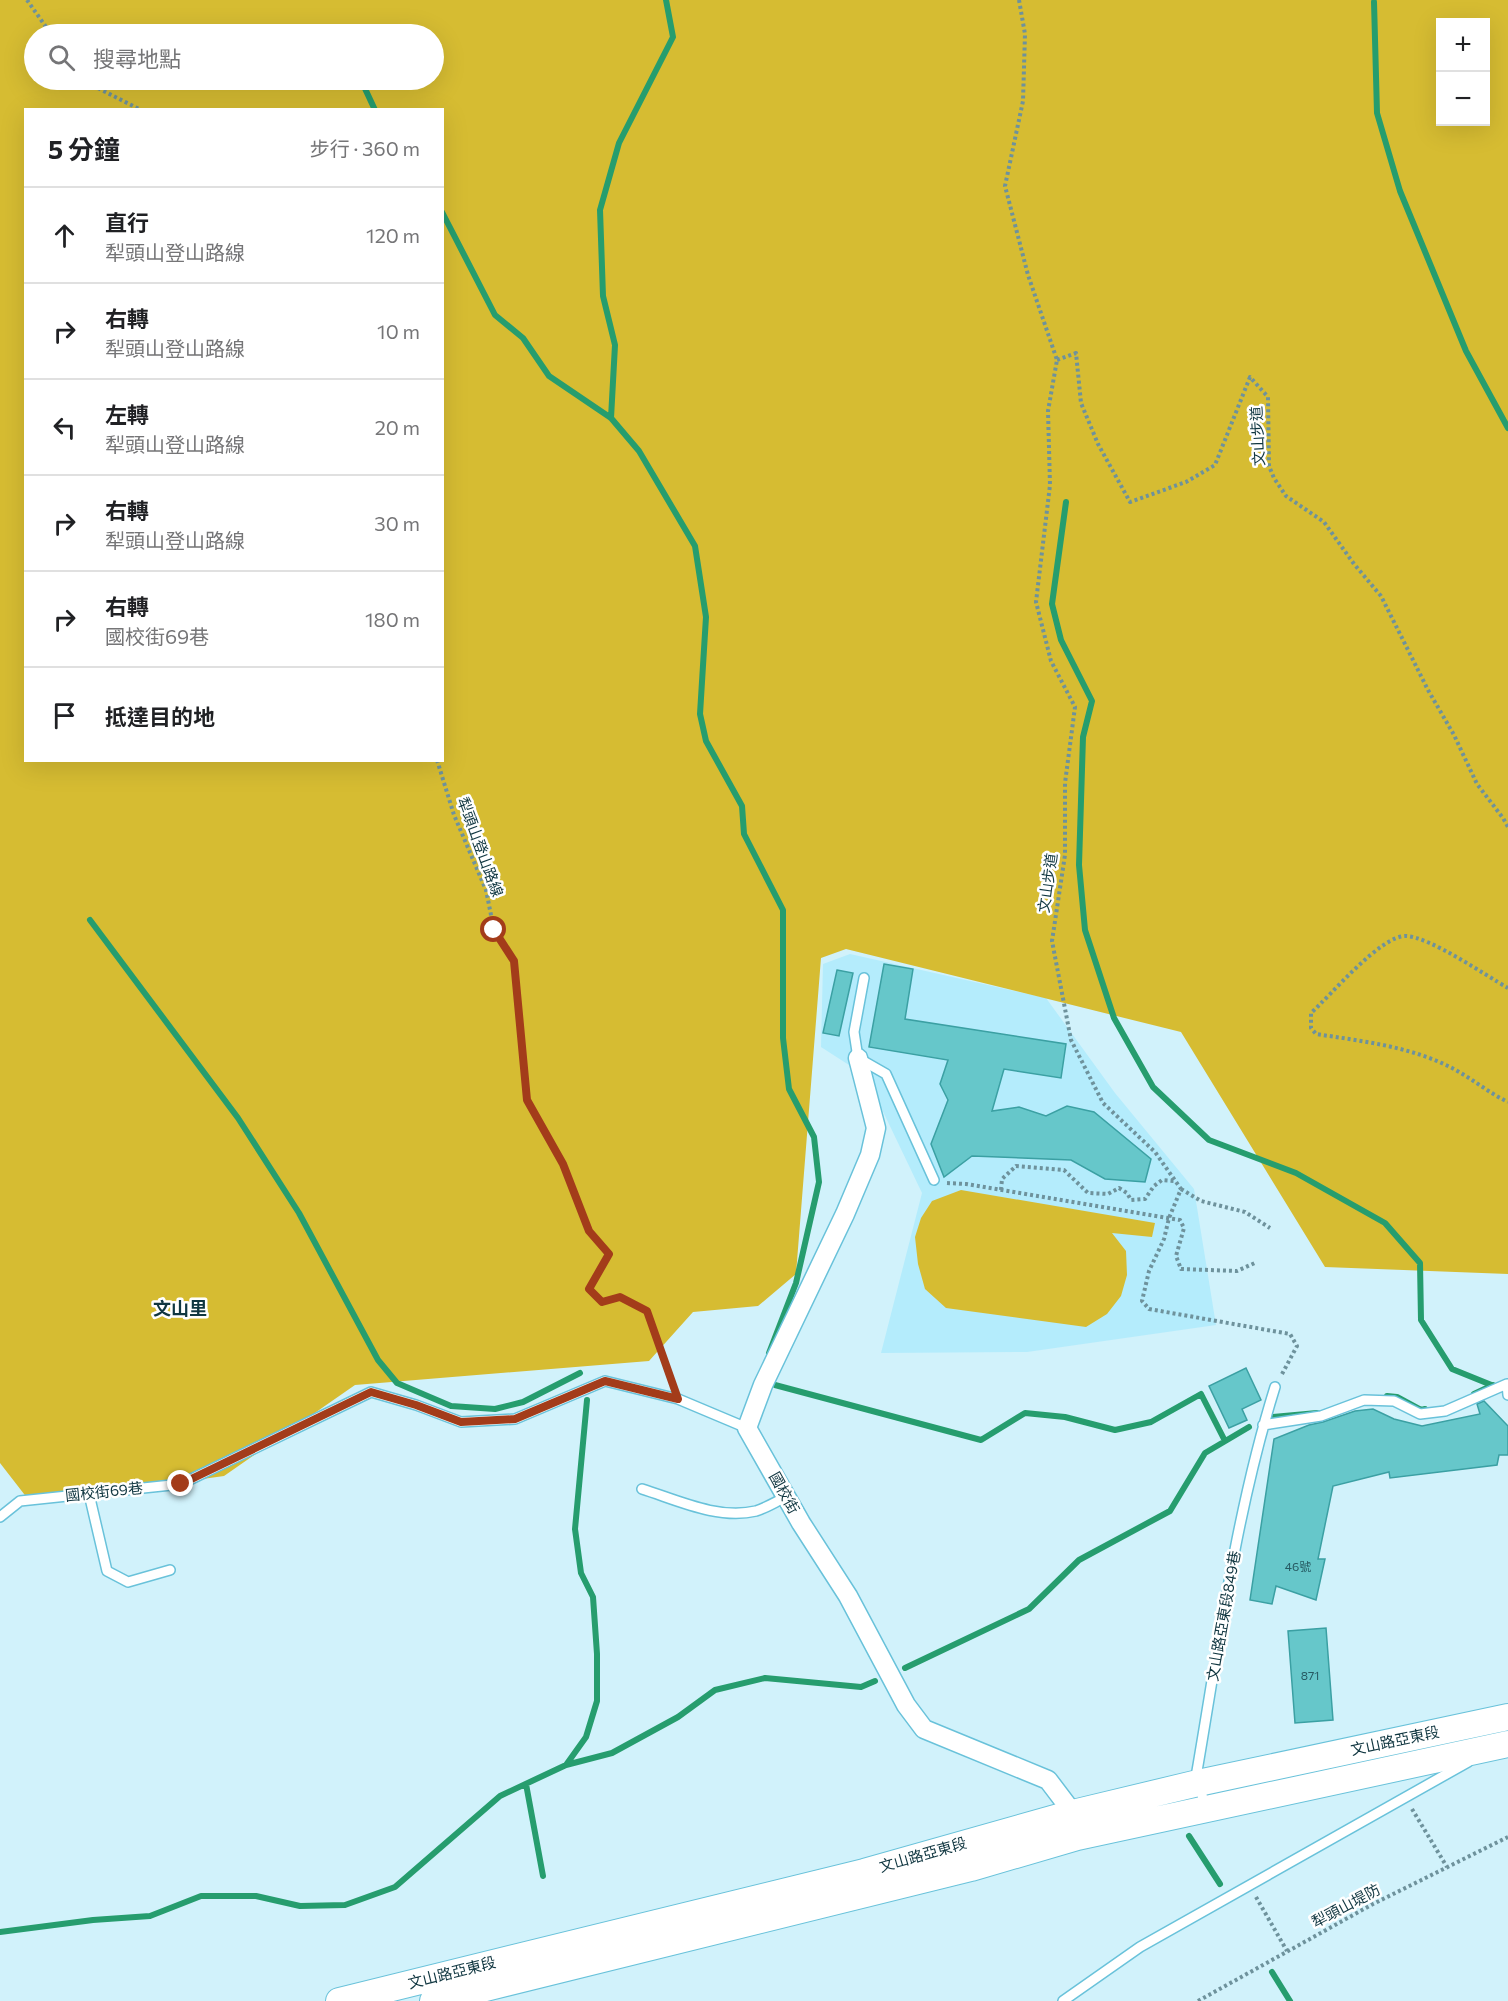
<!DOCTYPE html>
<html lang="zh-TW">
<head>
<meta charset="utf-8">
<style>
  :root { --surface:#fff; --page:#f6f6f6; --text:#202124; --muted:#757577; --line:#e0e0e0 }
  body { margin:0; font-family:Commissioner,"Noto Sans TC",sans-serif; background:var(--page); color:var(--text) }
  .controls { position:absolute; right:18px; top:18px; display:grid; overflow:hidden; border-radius:0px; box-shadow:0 6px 24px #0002 }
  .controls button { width:54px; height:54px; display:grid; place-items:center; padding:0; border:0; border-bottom:2px solid var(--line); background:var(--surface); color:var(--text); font:30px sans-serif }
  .stop { position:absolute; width:18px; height:18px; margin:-14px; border:4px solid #a33c1a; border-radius:50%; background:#fff }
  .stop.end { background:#a33c1a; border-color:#fff; box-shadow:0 2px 6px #0008 }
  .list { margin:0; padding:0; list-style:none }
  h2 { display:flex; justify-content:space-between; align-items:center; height:78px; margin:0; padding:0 24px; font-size:26px }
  h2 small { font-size:20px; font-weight:400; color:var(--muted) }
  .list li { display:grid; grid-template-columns:39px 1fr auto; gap:18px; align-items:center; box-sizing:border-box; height:96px; padding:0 24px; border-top:2px solid var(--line) }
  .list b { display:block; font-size:22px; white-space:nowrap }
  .list p { margin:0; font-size:20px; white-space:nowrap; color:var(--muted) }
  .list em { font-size:20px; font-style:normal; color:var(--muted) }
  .icon { flex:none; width:33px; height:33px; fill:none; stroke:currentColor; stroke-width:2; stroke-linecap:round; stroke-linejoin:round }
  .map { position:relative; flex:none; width:1508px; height:2001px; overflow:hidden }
  .search { position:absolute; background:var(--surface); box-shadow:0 6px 24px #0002; left:24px; top:24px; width:420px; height:66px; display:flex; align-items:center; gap:15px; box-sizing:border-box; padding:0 21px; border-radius:33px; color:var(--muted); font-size:22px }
  .panel { position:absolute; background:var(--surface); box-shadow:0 6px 24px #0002; left:24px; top:108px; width:420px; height:654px; border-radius:0px }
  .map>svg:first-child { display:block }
  .built { fill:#b4ecfc }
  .green { fill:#d6bc32; fill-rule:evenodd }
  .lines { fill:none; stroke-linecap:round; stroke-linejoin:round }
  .stream { stroke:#269d6e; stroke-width:6 }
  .building { fill:#66c7ca; stroke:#3ba0a3; stroke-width:1.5 }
  .lane-casing { stroke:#69c2da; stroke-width:12 }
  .street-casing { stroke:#69c2da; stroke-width:21 }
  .secondary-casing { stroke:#69c2da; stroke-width:28 }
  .path { stroke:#6e929c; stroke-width:4; stroke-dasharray:3 3; stroke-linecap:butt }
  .lane { stroke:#fff; stroke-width:9 }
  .street { stroke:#fff; stroke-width:18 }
  .secondary { stroke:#fff; stroke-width:26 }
  .route { stroke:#a33c1a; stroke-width:8 }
  .labels { text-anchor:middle; stroke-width:5; stroke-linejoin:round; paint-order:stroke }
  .number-label { font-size:12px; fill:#265a62 }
  .street-label { font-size:15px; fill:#103640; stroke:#fff }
  .quarter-label { font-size:18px; font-weight:bold; fill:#103640; stroke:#fff }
</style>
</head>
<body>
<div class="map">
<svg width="1508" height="2001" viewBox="0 0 1508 2001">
  <rect width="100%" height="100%" fill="#d1f2fb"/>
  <!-- built -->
  <path class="built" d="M850,954L1046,998L1115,1093L1194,1189L1216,1325L1027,1352L881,1353L922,1193L866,1076L821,1047L823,964Z"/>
  <!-- green -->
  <path class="green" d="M0,0H1508V1274L1325,1267L1181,1032L846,949L821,958L796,1274L758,1306L693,1312L649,1361L355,1385L224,1476L31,1503L0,1463ZM1440,22H1486V122H1440ZM34,34H434V80H34ZM26,110H442V760H26Z
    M961,1190L1155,1223L1152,1237L1112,1233L1126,1251L1127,1275L1121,1296L1107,1314L1086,1327L946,1308L925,1289L918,1264L915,1237L921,1218L932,1201Z"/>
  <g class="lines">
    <!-- stream -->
    <path class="stream" d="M1374,2L1377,113L1400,191L1466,351L1508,428
      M361,80L375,110
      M442,212L495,315L523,338L549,376L611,418L639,451L695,546L706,617L700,714L706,741L742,806L744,834L783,910V1038L789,1089L814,1137L819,1182L796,1283L769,1353
      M611,418L615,345L603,296L600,210L619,143L673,37L666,0
      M1066,502L1052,604L1061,640L1092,701L1083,737L1079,865L1085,930L1114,1018L1153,1087L1209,1140L1296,1173L1385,1223L1420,1263L1421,1320L1452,1369L1494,1386
      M90,920L238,1118L299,1213L378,1360L397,1383L451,1406L495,1409L523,1402L580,1373
      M775,1385L981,1440L1025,1413L1065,1417L1115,1430L1151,1422L1201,1394L1225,1441
      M1474,1394L1493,1385
      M1387,1396L1397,1397L1421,1410L1425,1409
      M1273,1417L1317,1413
      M905,1668L1029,1609L1079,1560L1170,1511L1205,1453L1249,1427
      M566,1765L586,1737L597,1701V1654L593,1597L581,1573L575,1529L587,1400
      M526,1784L543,1876
      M1189,1836L1220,1884
      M0,1932L93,1920L150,1916L201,1896H256L300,1906L345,1905L395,1887L500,1796L566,1765L612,1753L678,1717L715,1690L765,1678L861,1687L875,1681
      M1272,1972L1290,2001"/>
  </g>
  <!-- building -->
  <path class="building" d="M884,964L913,969L905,1019L1066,1044L1061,1078L1004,1069L992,1111L1019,1107L1046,1116L1067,1106L1094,1112L1151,1159L1145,1182L1105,1179L1071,1160L972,1156L944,1177L931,1144L948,1100L940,1084L948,1060L869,1047Z
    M837,970L853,973L839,1036L823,1033Z
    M1246,1368L1261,1400L1242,1409L1247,1420L1229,1428L1209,1386Z
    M1484,1401L1508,1426V1455H1499L1497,1465L1390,1478L1389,1472L1333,1486L1318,1559H1325L1316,1600L1276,1586L1272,1604L1250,1600L1274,1439L1309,1425L1323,1422L1355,1411L1373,1409L1394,1419L1422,1426L1480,1414L1477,1404Z
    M1326,1628L1333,1720L1295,1723L1288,1631Z"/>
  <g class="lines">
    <!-- lane casing -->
    <g class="lane-casing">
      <path id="lane" d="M864,978L854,1032L858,1058L886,1074L934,1180
        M1263,1425L1321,1416L1364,1400L1394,1401L1420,1414L1445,1411L1507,1384L1508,1395
        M642,1489C677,1500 718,1520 756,1511C766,1508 777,1501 786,1497
        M89,1494L107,1571L128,1582L170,1570
        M0,1517L20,1501L181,1484L371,1392L416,1405L461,1422L515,1419L605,1381L678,1399L747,1428
        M1205,1809L1197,1771C1219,1643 1236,1512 1275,1387
        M1063,2001L1140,1947L1468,1762"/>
    </g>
    <!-- street casing -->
    <g class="street-casing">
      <path id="street" d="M858,1058L876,1128L870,1155L845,1214L763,1385L747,1428L801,1523L848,1596L906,1705L924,1729L1048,1780L1073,1813L1074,1822"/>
    </g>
    <!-- secondary casing -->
    <g class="secondary-casing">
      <path id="secondary" d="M339,2001L864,1872L1073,1813L1198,1783L1508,1717
        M433,2001L971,1868L1077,1837L1508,1744"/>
    </g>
    <!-- path -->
    <path class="path" d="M27,0L51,34
      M1019,0L1025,34L1023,101L1005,186L1028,275L1057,360L1048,411L1050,485L1036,602L1051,661L1075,707L1065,783V855L1052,941L1071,1040L1103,1103L1155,1152L1181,1189L1169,1218L1164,1239L1149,1271L1142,1301L1149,1309L1290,1334L1297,1346L1281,1376
      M82,80L141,110
      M1057,360L1076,353L1081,403L1098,444L1130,502L1186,482L1215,465L1250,377L1268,397L1269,466L1274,478L1286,496L1324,522L1354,564L1381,596L1428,690L1454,735L1477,784L1503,818L1508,827
      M437,760L454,815L486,890L494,930L514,961L527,1100L563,1164L589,1231L609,1254L589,1289L602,1302L620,1297L647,1311L673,1384
      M1508,988C1485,975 1430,937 1406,936C1381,935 1330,996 1311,1013V1028L1316,1034C1361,1041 1407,1046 1448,1066C1469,1076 1487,1092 1508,1102
      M947,1183L966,1184L1180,1220L1184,1228L1176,1256L1181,1269L1237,1271L1257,1262
      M1181,1189L1201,1201L1245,1212L1270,1228
      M1001,1190L1002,1179L1016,1166L1064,1170L1088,1193L1108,1194L1119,1188L1127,1193L1131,1200L1145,1199L1154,1186L1162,1180L1175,1181
      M1412,1809L1447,1867
      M1256,1897L1287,1951
      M1198,2001L1373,1904L1508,1837"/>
    <!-- lane -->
    <use href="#lane" class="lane"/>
    <!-- street -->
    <use href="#street" class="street"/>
    <!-- secondary -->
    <use href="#secondary" class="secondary"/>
  </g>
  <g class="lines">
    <!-- route -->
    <path class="route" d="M181,1484L371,1392L416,1405L461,1422L515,1419L605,1381L678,1399L647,1311L620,1297L602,1302L589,1289L609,1254L589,1231L563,1164L527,1100L514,961L494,930"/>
  </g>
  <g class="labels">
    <!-- number labels -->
    <g class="number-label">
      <text x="1298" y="1571">46號</text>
      <text x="1310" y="1680">871</text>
    </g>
    <!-- street labels -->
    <g class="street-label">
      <text transform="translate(1258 436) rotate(-93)" y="5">文山步道</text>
      <text transform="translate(480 847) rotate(70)" y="5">犁頭山登山路線</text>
      <text transform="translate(1048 883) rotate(-82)" y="5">文山步道</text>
      <text transform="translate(104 1492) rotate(-6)" y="5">國校街69巷</text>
      <text transform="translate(784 1493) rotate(61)" y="5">國校街</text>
      <text transform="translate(1224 1616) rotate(-80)" y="5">文山路亞東段849巷</text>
      <text transform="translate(1395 1741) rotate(-12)" y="5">文山路亞東段</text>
      <text transform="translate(923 1855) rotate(-16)" y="5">文山路亞東段</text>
      <text transform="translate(1346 1906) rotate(-28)" y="5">犁頭山堤防</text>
      <text transform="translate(452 1973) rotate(-14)" y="5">文山路亞東段</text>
    </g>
    <!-- quarter labels -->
    <g class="quarter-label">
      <text x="180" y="1315">文山里</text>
    </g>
  </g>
</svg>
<div class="controls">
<button>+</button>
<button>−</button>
</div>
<div class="stop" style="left:494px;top:930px"></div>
<div class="stop end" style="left:181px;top:1484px"></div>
<div class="search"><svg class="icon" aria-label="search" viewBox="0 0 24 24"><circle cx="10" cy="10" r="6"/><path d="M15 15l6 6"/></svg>搜尋地點</div>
<section class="panel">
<h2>5 分鐘<small>步行 · 360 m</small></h2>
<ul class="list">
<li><svg class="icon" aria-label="ahead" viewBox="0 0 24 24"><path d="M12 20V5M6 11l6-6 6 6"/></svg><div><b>直行</b><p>犁頭山登山路線</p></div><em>120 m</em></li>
<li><svg class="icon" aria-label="right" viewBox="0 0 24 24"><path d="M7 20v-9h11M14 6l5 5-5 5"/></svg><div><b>右轉</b><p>犁頭山登山路線</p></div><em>10 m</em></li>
<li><svg class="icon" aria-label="left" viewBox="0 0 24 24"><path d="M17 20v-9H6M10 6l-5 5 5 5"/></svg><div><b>左轉</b><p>犁頭山登山路線</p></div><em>20 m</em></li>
<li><svg class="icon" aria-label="right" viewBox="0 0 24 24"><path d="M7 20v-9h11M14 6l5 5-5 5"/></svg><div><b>右轉</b><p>犁頭山登山路線</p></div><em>30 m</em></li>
<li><svg class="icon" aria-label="right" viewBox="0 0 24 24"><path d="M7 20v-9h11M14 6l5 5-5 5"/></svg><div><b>右轉</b><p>國校街69巷</p></div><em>180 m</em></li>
<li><svg class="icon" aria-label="arrive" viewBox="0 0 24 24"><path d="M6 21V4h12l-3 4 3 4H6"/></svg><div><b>抵達目的地</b></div></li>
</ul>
</section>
</div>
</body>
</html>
